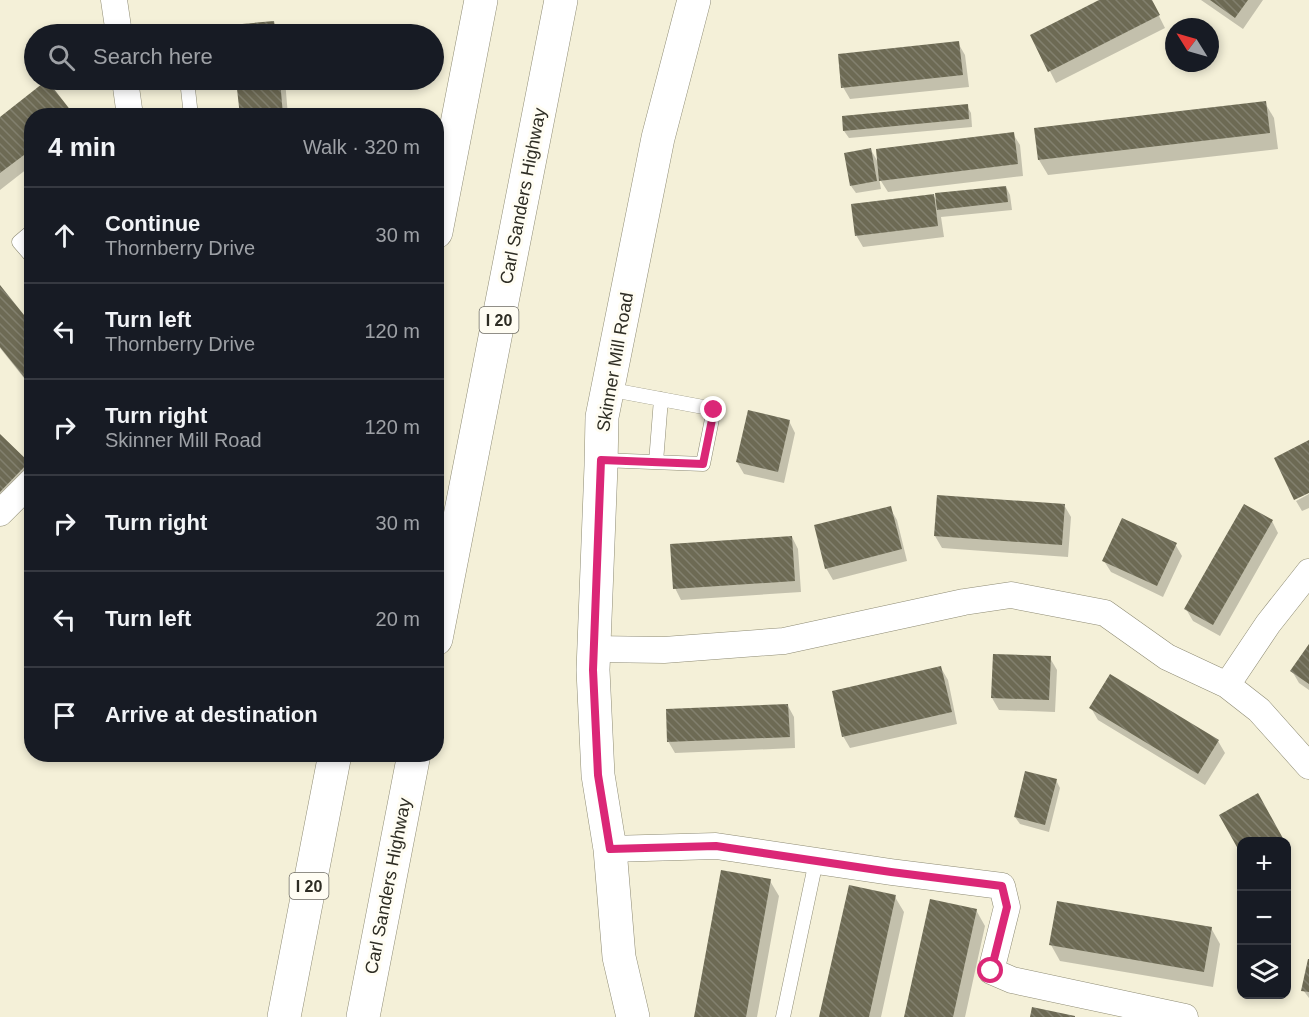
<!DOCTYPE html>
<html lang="en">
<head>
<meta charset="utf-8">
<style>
  :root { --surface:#171b24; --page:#242831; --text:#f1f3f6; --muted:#9ea1a6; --line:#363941 }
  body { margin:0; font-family:Arial,sans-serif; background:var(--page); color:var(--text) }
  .controls { position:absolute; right:18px; bottom:18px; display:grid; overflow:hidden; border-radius:12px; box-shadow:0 3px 9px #0003 }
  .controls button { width:54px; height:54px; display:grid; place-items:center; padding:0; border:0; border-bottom:2px solid var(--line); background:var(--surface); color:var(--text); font:30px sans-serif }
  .compass { position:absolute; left:1165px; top:18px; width:54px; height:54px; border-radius:50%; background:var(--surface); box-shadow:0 3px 9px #0003; rotate:307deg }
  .stop { position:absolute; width:18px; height:18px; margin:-14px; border:4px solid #db2777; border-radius:50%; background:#fff }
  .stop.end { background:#db2777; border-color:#fff; box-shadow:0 2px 6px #0008 }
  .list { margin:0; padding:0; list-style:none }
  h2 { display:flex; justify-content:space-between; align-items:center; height:78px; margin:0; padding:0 24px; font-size:26px }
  h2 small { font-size:20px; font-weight:400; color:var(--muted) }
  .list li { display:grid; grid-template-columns:39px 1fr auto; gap:18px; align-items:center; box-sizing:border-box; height:96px; padding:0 24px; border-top:2px solid var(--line) }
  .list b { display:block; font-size:22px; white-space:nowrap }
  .list p { margin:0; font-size:20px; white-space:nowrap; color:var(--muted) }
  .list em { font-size:20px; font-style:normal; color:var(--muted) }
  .icon { flex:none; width:33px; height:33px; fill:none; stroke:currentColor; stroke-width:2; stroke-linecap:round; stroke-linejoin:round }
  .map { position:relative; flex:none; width:1309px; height:1017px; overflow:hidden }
  .search { position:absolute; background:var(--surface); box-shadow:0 3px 9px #0003; left:24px; top:24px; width:420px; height:66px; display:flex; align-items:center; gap:15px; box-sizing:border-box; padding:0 21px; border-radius:33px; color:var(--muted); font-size:22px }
  .panel { position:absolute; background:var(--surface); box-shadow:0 3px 9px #0003; left:24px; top:108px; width:420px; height:654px; border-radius:24px }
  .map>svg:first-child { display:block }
  .shadow { fill:#0003 }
  .building { fill:url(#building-back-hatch) }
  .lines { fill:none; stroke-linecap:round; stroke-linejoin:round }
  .service-casing { stroke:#8e8b74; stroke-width:15 }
  .minor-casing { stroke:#8e8b74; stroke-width:27 }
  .tertiary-casing { stroke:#8e8b74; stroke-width:34 }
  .motorway-casing { stroke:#8e8b74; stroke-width:34 }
  .service { stroke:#fff; stroke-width:14 }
  .minor { stroke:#fff; stroke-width:26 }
  .tertiary { stroke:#fff; stroke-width:33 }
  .motorway { stroke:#fff; stroke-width:33 }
  .route { stroke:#db2777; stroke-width:8 }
  .labels { text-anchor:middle; stroke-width:6; stroke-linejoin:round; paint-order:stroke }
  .shield { fill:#fffdf3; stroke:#6d6b62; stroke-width:1.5 }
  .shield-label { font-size:16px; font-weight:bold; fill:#2e2d24 }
  .street-label { font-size:18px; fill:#2e2d24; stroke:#fffdf3 }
</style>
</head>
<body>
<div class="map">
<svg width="1309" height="1017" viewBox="0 0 1309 1017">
  <defs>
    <pattern id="building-back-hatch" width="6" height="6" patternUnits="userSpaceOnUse" patternTransform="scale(1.5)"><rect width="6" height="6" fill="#6d6a54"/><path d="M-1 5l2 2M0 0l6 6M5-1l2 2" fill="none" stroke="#82806e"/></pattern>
  </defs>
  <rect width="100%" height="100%" fill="#f4f0d8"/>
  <!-- shadow -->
  <path class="shadow" d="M1102,0H1151L1165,28L1056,83L1032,36Z
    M1201,0H1263L1243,29Z
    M273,22L280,34H233L232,27Z
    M958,43L965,55L969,87L850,99L843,87Z
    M238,80H285L288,116H241Z
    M1265,103L1274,118L1278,149L1048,175L1039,160Z
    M967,106L971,113L972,127L849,138L844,131Z
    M32,116V165L0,190V119Z
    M1013,134L1020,145L1023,176L888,192L879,178L881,189L856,193L851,186L871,150L879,164Z
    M1006,187L1010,195L1012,210L941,217L944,237L863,247L856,235L933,195L938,203Z
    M0,288L32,328V388L0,348Z
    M789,421L795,433L784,483L744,474L737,462Z
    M0,438L28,463L32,469L0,499Z
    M1309,494V508L1302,511L1296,501Z
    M1064,505L1071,517L1068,557L942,548L935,536Z
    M890,508L897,520L907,561L833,580L826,568Z
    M1272,521L1278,533L1220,636L1193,621L1186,609Z
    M792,537L798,549L801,592L681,600L675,588Z
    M1175,544L1182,556L1163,597L1111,572L1104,561Z
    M1309,646V690L1299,683L1292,671Z
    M1050,658L1057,670L1055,712L999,710L992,698Z
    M941,668L948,680L957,724L850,748L843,736Z
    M788,706L794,717L795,748L675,753L668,741Z
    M1091,708L1218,741L1225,753L1205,785L1098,720Z
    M1056,780L1060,788L1049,832L1020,824L1015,817Z
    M1286,847L1291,856L1286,858Z
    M770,881L779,896L757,1017H696Z
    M895,897L904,912L881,1017H821Z
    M976,910L985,926L965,1017H905Z
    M1211,928L1220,944L1213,987L1060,961L1051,945Z
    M1309,962V998L1303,990Z"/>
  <!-- building -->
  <path class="building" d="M1099,0H1152L1160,15L1048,72L1030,35Z
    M1210,0H1248L1235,18Z
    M274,21L276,34H232L231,25Z
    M959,41L963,75L841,88L838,54Z
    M47,80L75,116H32V149L0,173V117Z
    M236,80H280L283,115L240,116Z
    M1266,101L1270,133L1038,160L1034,128Z
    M968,104L969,119L843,131L842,116Z
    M1014,132L1018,164L879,181L876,149Z
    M871,148L877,181L850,186L844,153Z
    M1006,186L1008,202L937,210L935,193Z
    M934,194L938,226L855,236L851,204Z
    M0,285L32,325V387L0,347Z
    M748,410L790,420L778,472L736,462Z
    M0,434L29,462L0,492Z
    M1309,440V493L1294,500L1274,458Z
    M937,495L1065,504L1062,545L934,536Z
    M1244,504L1273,520L1213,625L1184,609Z
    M891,506L902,549L825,569L814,525Z
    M1122,518L1177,543L1157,586L1102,561Z
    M792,536L795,581L673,589L670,544Z
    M1309,644V684L1290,671Z
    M993,654L1051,656L1049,700L991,698Z
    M941,666L952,712L842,737L832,691Z
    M1110,674L1219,740L1198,774L1089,708Z
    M788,704L790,737L667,742L666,709Z
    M1025,771L1057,779L1045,825L1014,817Z
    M1258,793L1285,842H1242V856L1219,815Z
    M721,870L771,879L746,1017H694Z
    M849,885L896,895L869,1017H819Z
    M930,899L977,909L953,1017H904Z
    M1057,901L1212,927L1204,972L1049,945Z
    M1308,959H1309V992L1301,991Z
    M1032,1007L1075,1016V1017H1030Z"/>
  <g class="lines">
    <!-- service casing -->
    <g class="service-casing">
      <path id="service" d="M187,80L191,116
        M32,231L19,242L32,257
        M601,460L703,464L714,409L607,389
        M656,462L661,399
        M783,1017L816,861"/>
    </g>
    <!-- minor casing -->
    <g class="minor-casing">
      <path id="minor" d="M114,0L119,34
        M125,80L130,116
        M0,513L32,481
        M594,649L664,650L784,641L964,602L1011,595L1105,613L1167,657L1227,685L1259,710L1309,766
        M1227,685L1268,624L1309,572
        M610,849L716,846L891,872L1002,886L1007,907L991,971L1012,980L1185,1017"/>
    </g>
    <!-- tertiary casing -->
    <g class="tertiary-casing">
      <path id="tertiary" d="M633,1017L619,957L610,849L598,775L593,670L601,466L602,417L658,138L694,0"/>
    </g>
    <!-- motorway casing -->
    <g class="motorway-casing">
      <path id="motorway" d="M436,232L481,0
        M436,639L561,0
        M284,1017L335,754
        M363,1017L414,754"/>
    </g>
    <!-- service -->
    <use href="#service" class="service"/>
    <!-- minor -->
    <use href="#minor" class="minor"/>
    <!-- tertiary -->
    <use href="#tertiary" class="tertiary"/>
    <!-- motorway -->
    <use href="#motorway" class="motorway"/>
  </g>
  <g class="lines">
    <!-- route -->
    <path class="route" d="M714,410L703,464L601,460L593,670L598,775L610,849L716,846L891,872L1002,886L1007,907L991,971"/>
  </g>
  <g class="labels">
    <!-- shield labels -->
    <g class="shield">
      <rect x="479.5" y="307" width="39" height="26" rx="4.5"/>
      <rect x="289.5" y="873" width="39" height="26" rx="4.5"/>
    </g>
    <g class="shield-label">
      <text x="499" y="326">I 20</text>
      <text x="309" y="892">I 20</text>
    </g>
    <!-- street labels -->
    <g class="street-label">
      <text transform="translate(523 196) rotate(-79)" y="6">Carl Sanders Highway</text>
      <text transform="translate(615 362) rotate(-80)" y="6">Skinner Mill Road</text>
      <text transform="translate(388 886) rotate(-79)" y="6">Carl Sanders Highway</text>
    </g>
  </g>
</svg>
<div class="controls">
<button>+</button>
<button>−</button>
<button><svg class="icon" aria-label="layers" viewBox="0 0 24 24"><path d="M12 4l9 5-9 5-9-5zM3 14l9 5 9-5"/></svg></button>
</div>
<svg class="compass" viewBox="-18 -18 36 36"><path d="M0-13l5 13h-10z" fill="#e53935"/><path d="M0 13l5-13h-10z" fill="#9ea1a6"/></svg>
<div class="stop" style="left:991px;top:971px"></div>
<div class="stop end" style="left:714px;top:410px"></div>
<div class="search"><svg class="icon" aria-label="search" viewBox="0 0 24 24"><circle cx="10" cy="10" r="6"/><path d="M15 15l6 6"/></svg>Search here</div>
<section class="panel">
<h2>4 min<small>Walk · 320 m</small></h2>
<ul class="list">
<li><svg class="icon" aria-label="ahead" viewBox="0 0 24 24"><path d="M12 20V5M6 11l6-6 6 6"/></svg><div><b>Continue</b><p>Thornberry Drive</p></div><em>30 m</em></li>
<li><svg class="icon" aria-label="left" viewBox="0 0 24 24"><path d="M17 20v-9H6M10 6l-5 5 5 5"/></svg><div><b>Turn left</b><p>Thornberry Drive</p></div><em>120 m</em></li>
<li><svg class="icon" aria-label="right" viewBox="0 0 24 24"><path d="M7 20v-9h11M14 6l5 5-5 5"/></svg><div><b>Turn right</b><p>Skinner Mill Road</p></div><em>120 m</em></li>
<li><svg class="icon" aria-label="right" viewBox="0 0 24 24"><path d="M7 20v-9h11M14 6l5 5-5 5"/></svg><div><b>Turn right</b></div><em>30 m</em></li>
<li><svg class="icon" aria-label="left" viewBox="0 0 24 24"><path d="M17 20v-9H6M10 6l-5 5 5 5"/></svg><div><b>Turn left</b></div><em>20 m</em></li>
<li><svg class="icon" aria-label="arrive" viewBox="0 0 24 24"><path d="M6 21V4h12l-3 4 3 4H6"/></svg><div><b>Arrive at destination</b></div></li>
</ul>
</section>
</div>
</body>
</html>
